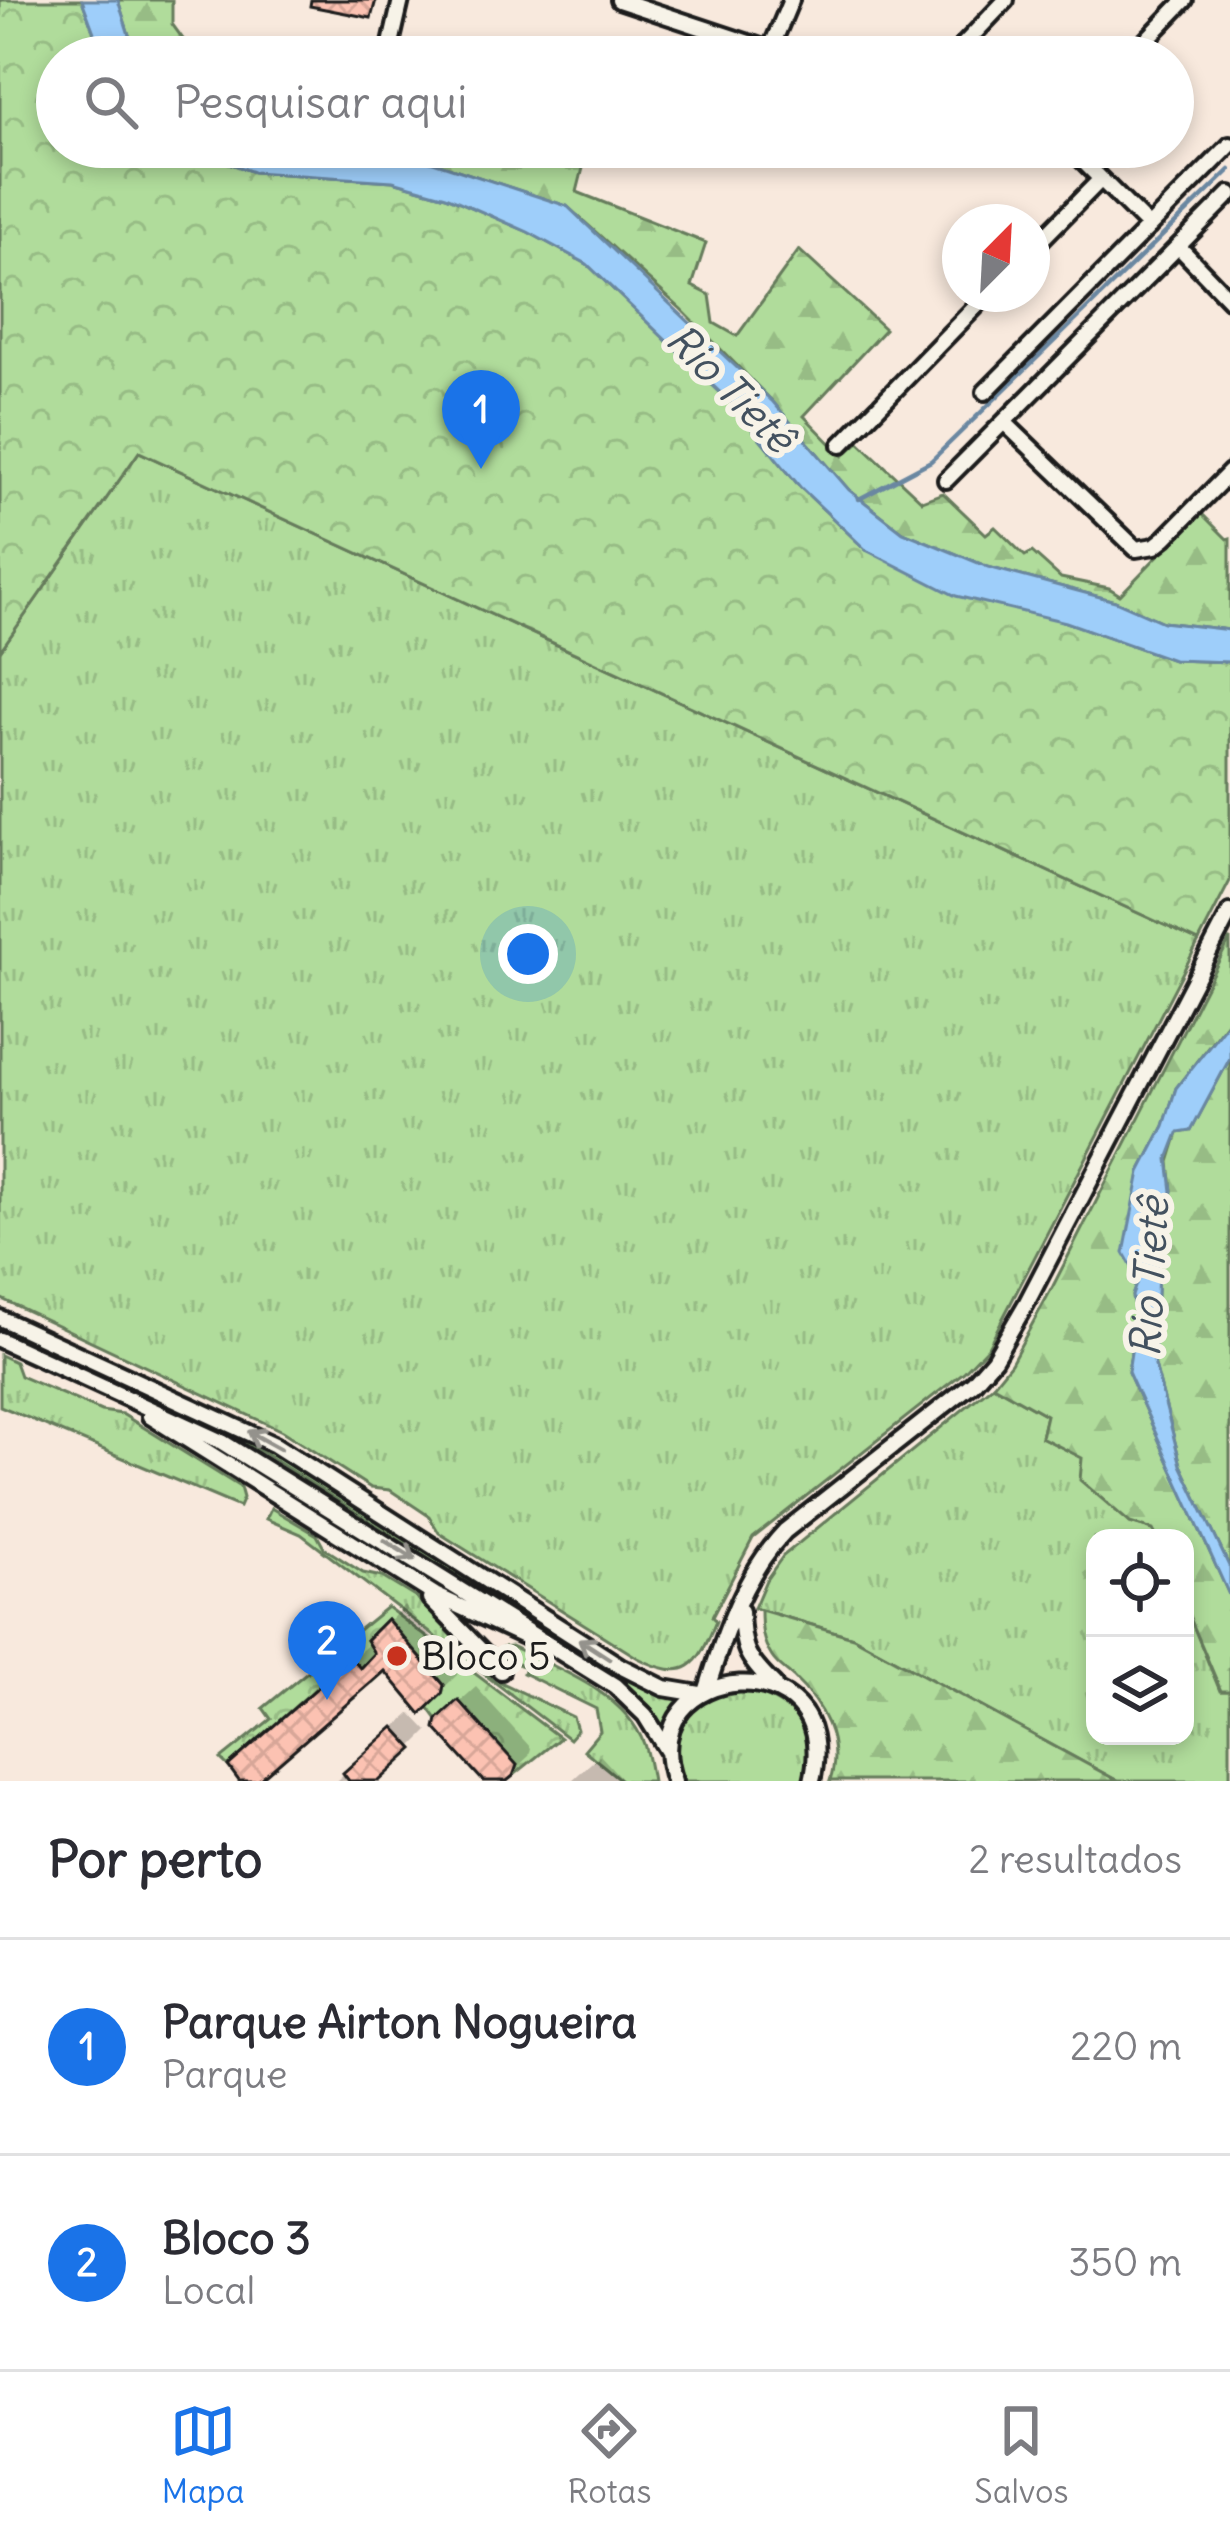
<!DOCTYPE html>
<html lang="pt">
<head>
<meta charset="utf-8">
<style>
  :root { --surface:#fff; --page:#f7f7f7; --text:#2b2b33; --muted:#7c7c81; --line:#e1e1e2; --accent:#1a73e8 }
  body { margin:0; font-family:Delius,sans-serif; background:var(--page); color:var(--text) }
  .controls { position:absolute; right:36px; bottom:36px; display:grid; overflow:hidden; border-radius:24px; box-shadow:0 6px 18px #0003 }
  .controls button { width:108px; height:108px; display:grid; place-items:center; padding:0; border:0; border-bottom:3px solid var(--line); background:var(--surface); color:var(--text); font:60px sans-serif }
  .compass { position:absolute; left:942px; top:204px; width:108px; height:108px; border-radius:50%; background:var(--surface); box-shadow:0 6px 18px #0003; rotate:24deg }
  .you { position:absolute; left:528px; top:954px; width:42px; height:42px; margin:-30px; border:9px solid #fff; border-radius:50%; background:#1a73e8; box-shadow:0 0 0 18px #1a73e833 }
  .badge { display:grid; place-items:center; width:78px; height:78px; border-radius:50%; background:var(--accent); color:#fff; font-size:39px; font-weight:700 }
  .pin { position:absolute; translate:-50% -99px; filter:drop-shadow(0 3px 6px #0008) }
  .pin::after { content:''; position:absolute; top:63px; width:42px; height:36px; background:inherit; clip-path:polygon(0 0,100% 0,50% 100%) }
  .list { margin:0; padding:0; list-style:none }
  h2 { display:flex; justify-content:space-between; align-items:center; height:156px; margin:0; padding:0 48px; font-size:51px }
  h2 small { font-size:39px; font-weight:400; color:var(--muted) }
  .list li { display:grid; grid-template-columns:78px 1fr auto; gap:36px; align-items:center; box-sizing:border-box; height:216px; padding:0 48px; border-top:3px solid var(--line) }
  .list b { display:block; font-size:45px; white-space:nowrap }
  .list p { margin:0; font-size:39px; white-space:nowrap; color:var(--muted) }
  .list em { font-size:39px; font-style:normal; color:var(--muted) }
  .icon { flex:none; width:66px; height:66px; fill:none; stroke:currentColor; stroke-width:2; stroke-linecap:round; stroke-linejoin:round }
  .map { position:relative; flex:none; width:1230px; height:1781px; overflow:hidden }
  .search { position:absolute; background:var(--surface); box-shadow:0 6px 18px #0003; left:36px; right:36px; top:36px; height:132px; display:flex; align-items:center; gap:30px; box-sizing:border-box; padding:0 42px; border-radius:66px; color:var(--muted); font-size:45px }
  .sheet { height:588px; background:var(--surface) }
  nav { display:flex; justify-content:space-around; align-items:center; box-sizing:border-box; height:168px; border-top:3px solid var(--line); background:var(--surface); font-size:33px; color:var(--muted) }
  nav a { display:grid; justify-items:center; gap:6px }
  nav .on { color:var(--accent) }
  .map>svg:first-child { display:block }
  .grass { fill:url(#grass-tufts); stroke:#667c5c; stroke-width:3 }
  .forest { fill:url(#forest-firs); stroke:#667c5c; stroke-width:3 }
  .park { fill:url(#park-crowns); stroke:#667c5c; stroke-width:3 }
  .water { fill:#9ecefa; stroke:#6a87a1; stroke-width:3 }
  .shadow { fill:#0003 }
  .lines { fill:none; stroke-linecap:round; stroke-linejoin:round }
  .stream { stroke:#6a87a1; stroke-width:4.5 }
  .building { fill:url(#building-cross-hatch); stroke:#1c1c1c; stroke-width:3 }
  .minor-casing { stroke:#1c1c1c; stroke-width:22 }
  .minor { stroke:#f7f3e8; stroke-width:14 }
  .oneway { stroke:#94928c }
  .poi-dot { fill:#c8321e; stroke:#f7f3e8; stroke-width:4.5 }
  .labels { text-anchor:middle; stroke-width:12; stroke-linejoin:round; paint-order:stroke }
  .poi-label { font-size:39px; fill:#1c1c1c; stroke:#f7f3e8; text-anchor:start }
  .water-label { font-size:42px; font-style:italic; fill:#43515f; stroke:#f7f3e8 }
</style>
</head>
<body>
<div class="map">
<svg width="1230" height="1781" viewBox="0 0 1230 1781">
  <defs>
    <pattern id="grass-tufts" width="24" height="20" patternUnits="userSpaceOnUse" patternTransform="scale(3)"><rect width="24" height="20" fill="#b0dc9b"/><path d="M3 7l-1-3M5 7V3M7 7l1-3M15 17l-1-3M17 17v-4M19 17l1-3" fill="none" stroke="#97bc85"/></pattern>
    <pattern id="forest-firs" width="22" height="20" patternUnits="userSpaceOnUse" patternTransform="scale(3)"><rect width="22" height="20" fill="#b0dc9b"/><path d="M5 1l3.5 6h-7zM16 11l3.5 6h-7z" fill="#97bc85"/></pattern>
    <pattern id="park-crowns" width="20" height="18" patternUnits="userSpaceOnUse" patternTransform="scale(3)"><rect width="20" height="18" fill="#b0dc9b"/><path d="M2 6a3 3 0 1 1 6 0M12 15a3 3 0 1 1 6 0" fill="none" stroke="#97bc85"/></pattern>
    <pattern id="building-cross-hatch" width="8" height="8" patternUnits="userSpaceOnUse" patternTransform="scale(3)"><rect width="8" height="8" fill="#fcc2b2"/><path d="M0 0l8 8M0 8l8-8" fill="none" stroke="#d7a698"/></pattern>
  </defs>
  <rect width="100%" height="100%" fill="#f8e9dd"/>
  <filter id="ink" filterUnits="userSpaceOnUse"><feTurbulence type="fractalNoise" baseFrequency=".00833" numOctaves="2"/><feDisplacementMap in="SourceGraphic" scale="24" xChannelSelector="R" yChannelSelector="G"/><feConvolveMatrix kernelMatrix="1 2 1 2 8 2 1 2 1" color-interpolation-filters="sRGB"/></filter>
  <g filter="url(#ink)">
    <!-- grass -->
    <path class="grass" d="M139,452L1199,941L988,1347L964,1372L753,1538L712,1617L716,1621C698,1667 687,1683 638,1658L439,1533L429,1516L390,1490L371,1488L282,1431L0,1298V651Z
      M0,1324L269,1449L642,1687L658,1694H687L663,1734L652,1710L629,1687L265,1454L0,1332Z
      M0,1355L15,1362L20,1376L101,1411L122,1414L240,1487L243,1498L239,1507L0,1406Z
      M993,1385L1046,1415L1041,1437L1083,1458L1130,1523L1154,1530L1157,1538H1095V1736H1185V1606L1220,1691H1230V1781H1118L853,1637L754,1608L766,1580L783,1556Z
      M271,1508L317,1535L324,1548L363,1573L382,1577L418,1599L490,1677L573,1717L577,1730L569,1739L301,1534L266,1519Z
      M511,1646C556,1668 625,1692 644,1744C648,1756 650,1769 652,1781H622L584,1750L600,1731L596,1709L523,1673L525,1667L504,1658L501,1652L502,1647Z
      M737,1688C786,1697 823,1726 803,1781H678C672,1723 679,1706 737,1688Z"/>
    <!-- forest -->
    <path class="forest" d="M118,0H172V24L196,57H136Z
      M303,147H563L586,156L577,192L706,243L692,286L710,295L714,323L737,336L799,250L885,329L804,416L843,456L859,442L922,501L943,493L986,534L995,527L1025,556L1032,552L1061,578L1109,588L1120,595L1200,512L1227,539L1230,538V630L1163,622L1115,601L988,567L903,532L849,490L773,402L681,309L567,206L424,159L381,154L353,157Z
      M1230,939V1018L1176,1088L1164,1126L1140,1172L1135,1209L1139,1278L1132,1296L1136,1319L1128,1372L1230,1597V1691H1221L1185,1606V1538H1157L1153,1530L1130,1523L1080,1480L1082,1458L1041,1437L1046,1415L993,1385L1011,1363L1053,1286Z
      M1230,1058V1568L1181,1465L1154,1362L1160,1225L1172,1191L1169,1162L1178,1133L1191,1131Z
      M761,1610L853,1637L1118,1781H830C843,1741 822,1704 793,1677C785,1670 777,1665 772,1657C762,1641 761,1628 761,1610Z"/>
    <!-- park -->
    <path class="park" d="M0,0H82L103,57H57V147H186L253,172L393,181L446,196L528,232L587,264L730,402L800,487L866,550L1173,660L1230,662V881L1199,941L139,452L0,651Z
      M387,1607L560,1738L513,1776L516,1765L437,1719L428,1707L442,1693L444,1685L387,1619L366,1640L385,1671L373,1682L350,1658L228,1766L221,1759L271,1719L263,1708Z"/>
    <!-- water -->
    <path class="water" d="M82,0H118L136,57H103Z
      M186,147H303L353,157L381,154L424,159L567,206L773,402L849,490L903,532L988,567L1115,601L1163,622L1230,630V662L1173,660L1066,622L956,596L866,550L800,487L730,402L587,264L528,232L446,196L393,181L253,172Z
      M1230,1019V1058L1191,1131L1178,1133L1168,1159L1172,1191L1160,1225L1154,1362L1181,1465L1230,1568V1597L1128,1372L1136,1319L1132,1296L1138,1278L1124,1253L1140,1172L1164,1126L1176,1088Z"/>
    <!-- shadow -->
    <path class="shadow" d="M404,1605L458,1668L457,1675L421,1710L386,1667L254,1781H243L248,1751L371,1642Z
      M476,1687L531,1748L529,1756L502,1781H487L457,1704Z
      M411,1713L428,1731L412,1747L373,1781H336Z
      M600,1755L624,1781H571Z"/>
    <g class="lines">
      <!-- stream -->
      <path class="stream" d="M859,499L931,461L1230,170"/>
    </g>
    <!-- building -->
    <path class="building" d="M311,0H376L371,18L310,6Z
      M387,1619L444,1685L442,1694L421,1714L385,1671L258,1781H239L228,1766L351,1658L360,1668L374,1653L366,1640Z
      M458,1700L517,1765L513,1776L507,1781H483L435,1728L437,1719Z
      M394,1727L414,1749L379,1781H349L343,1773Z"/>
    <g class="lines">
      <!-- minor casing -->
      <g class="minor-casing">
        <path id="minor" d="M619,0L791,57
          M770,50L791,0
          M388,57L401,0
          M952,57L1006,0
          M1130,57L1185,0
          M1069,147L1149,227
          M1179,247L1230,300
          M1032,249L1100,180
          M985,392L1230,145
          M1004,422L1136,549L1155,546L1165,538L1230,472
          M841,445L988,294
          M946,480L1230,194
          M0,1318L275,1445L620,1666L664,1688L700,1694
          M0,1340L222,1442L615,1686L645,1715L668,1752
          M150,1416L435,1595L534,1641
          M430,1599L501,1671
          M741,1611C742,1649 746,1658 774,1685
          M707,1689C724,1634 744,1574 785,1531L973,1383L994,1359L1026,1304L1230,912
          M674,1781C631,1660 845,1642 812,1781"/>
      </g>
      <!-- minor -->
      <use href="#minor" class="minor"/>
    </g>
    <!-- one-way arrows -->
    <defs><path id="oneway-shaft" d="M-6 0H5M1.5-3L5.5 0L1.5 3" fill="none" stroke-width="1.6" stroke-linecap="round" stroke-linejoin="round" transform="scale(3)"/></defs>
    <g class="oneway">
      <use href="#oneway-shaft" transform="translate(264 1440) rotate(-151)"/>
      <use href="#oneway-shaft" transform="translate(400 1550) rotate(32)"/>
      <use href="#oneway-shaft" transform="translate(594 1649) rotate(-147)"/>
    </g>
  </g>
  <!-- markers -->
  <circle class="poi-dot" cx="397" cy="1656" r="12"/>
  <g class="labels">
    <!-- poi labels -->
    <g class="poi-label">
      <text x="421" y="1670">Bloco 5</text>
    </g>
    <!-- water labels -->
    <g class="water-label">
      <text transform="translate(731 388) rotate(45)" y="15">Rio Tietê</text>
      <text transform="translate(1149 1277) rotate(-87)" y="15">Rio Tietê</text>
    </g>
  </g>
</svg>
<div class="controls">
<button><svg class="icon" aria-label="locate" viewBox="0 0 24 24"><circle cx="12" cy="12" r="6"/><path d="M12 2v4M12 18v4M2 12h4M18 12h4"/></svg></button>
<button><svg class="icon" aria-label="layers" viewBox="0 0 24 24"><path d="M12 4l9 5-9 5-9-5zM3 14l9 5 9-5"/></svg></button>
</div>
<svg class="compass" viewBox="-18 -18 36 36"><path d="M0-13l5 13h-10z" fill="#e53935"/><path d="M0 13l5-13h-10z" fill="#7c7c81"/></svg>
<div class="you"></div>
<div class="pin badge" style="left:481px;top:469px">1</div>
<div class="pin badge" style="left:327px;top:1700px">2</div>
<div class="search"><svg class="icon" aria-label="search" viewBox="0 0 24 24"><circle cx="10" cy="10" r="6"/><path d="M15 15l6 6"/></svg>Pesquisar aqui</div>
</div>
<section class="sheet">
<h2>Por perto<small>2 resultados</small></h2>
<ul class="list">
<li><span class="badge">1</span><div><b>Parque Airton Nogueira</b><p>Parque</p></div><em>220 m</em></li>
<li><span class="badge">2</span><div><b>Bloco 3</b><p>Local</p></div><em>350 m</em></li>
</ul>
</section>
<nav>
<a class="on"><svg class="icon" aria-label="map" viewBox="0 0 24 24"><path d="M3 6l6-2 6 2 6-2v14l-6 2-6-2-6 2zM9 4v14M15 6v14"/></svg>Mapa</a>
<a><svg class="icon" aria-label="directions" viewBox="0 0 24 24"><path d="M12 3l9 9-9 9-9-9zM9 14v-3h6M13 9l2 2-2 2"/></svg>Rotas</a>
<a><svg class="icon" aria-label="saved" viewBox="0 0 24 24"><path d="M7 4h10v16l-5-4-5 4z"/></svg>Salvos</a>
</nav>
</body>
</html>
